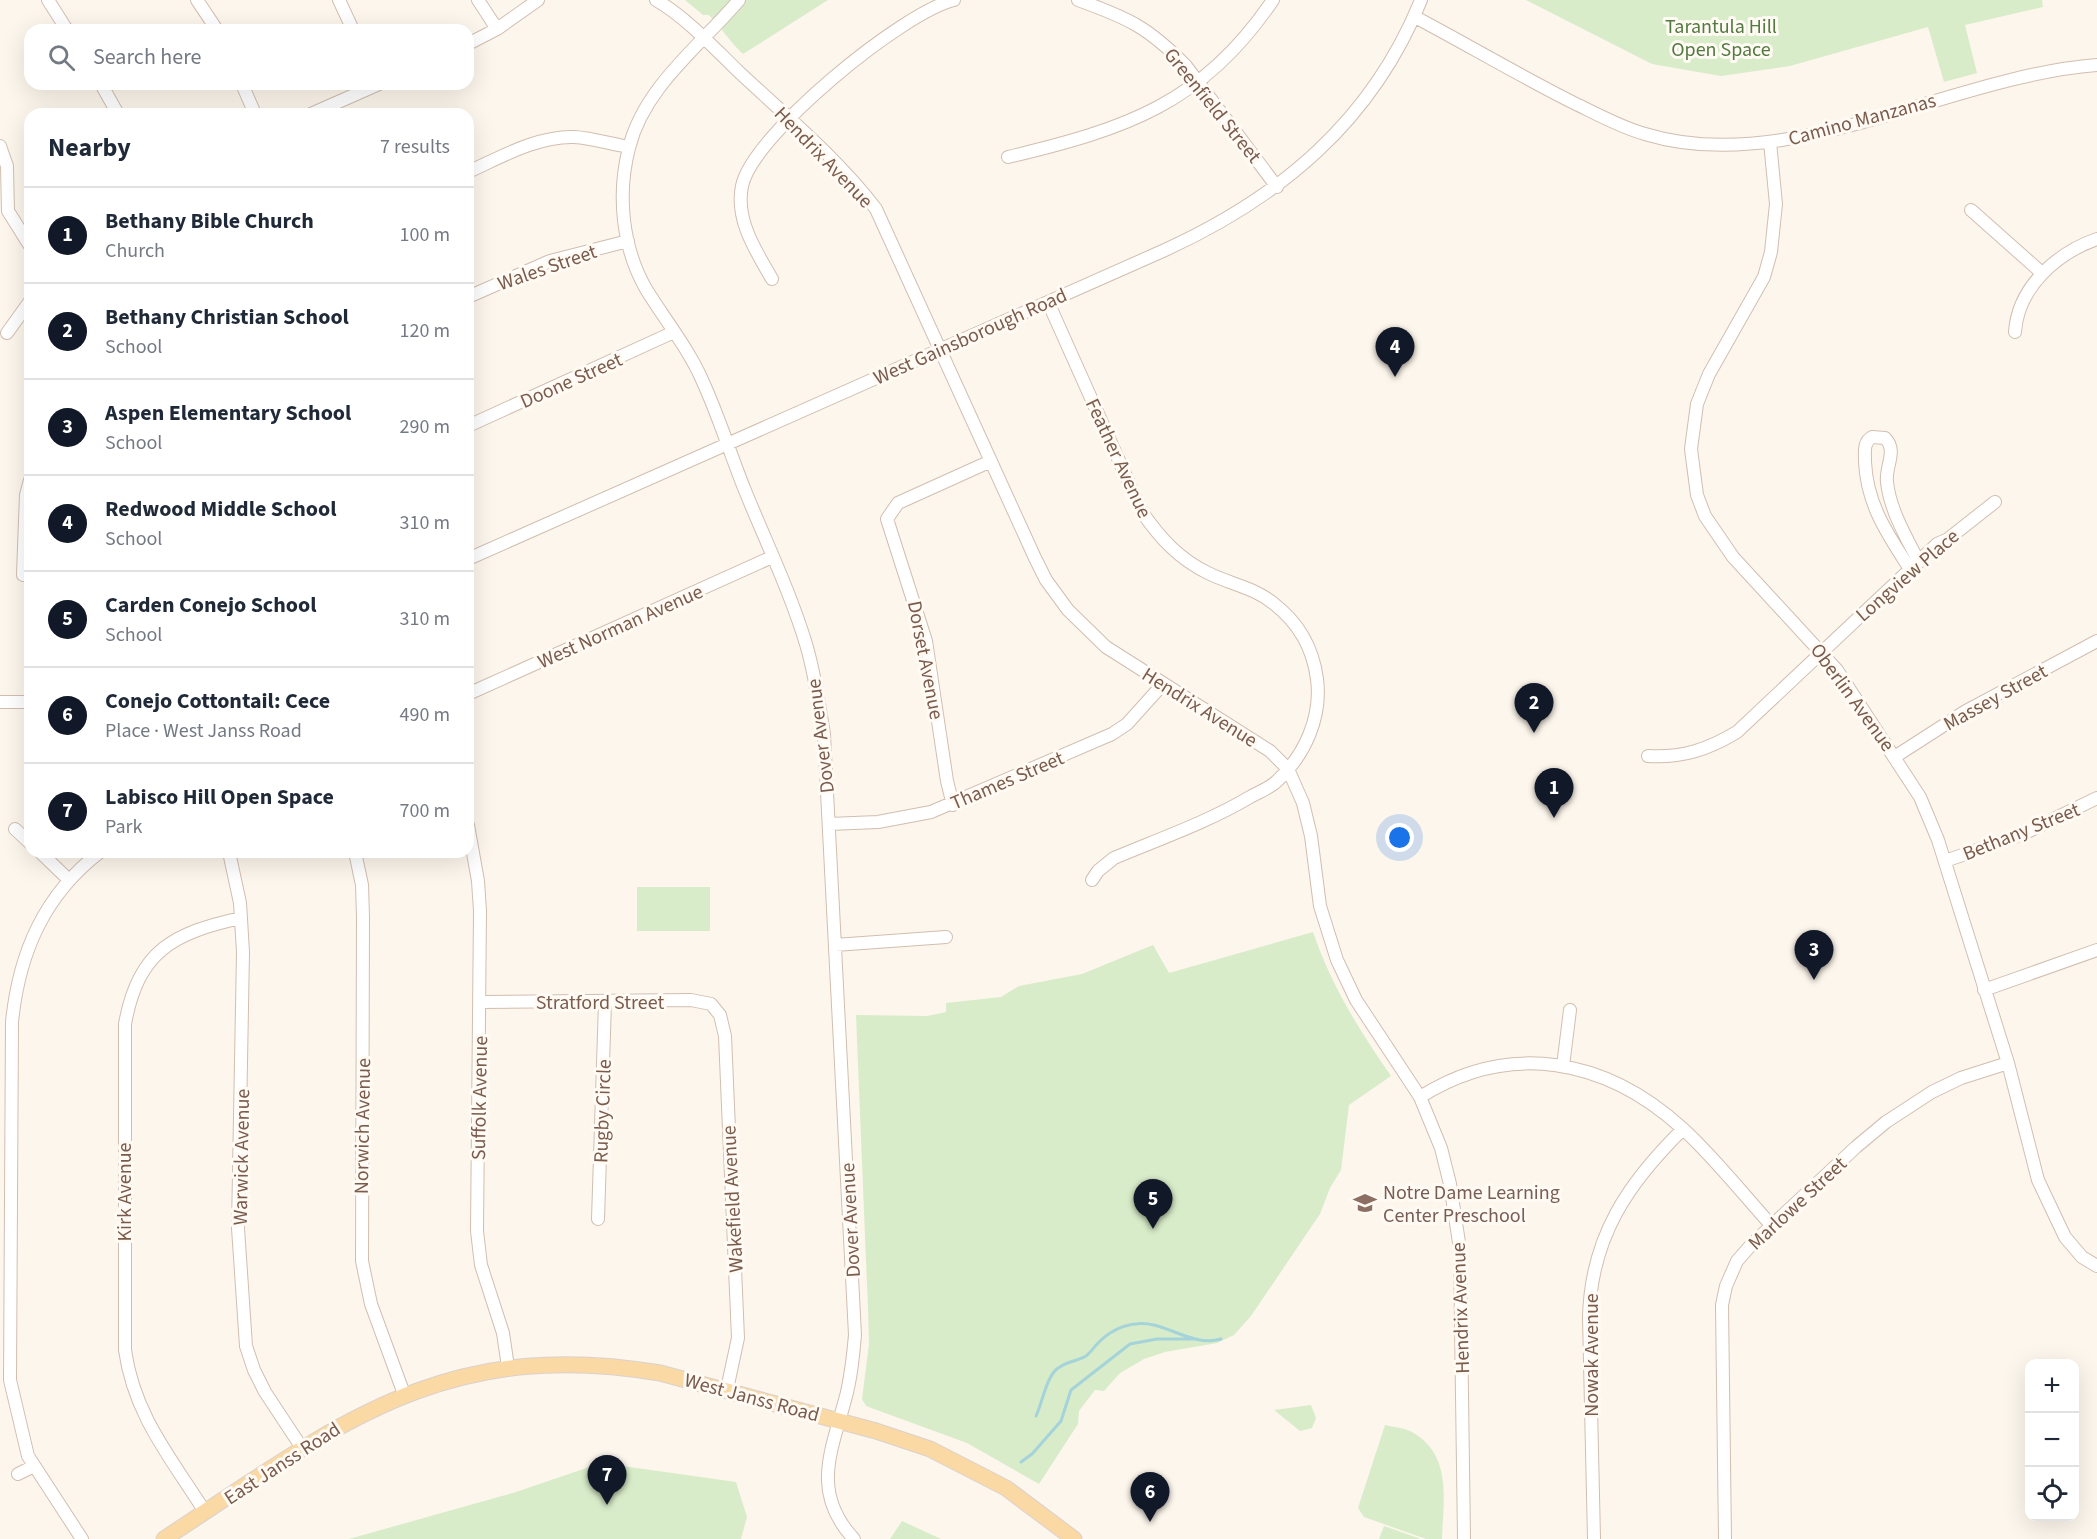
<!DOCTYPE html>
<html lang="en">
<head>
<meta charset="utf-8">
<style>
  :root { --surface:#fff; --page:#f6f6f7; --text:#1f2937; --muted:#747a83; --line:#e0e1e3; --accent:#111827 }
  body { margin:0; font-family:"Source Sans 3",sans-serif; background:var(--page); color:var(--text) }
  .controls { position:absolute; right:18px; bottom:18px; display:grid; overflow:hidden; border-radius:12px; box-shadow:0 6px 24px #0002 }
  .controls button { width:54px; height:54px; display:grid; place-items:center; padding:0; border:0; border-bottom:2px solid var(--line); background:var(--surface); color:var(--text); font:30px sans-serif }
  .you { position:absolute; left:1400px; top:838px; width:21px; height:21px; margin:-15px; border:4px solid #fff; border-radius:50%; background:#1a73e8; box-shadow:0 0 0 9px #1a73e833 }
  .badge { display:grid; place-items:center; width:39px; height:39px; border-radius:50%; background:var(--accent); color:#fff; font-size:20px; font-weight:700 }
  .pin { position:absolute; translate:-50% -50px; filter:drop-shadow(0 2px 3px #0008) }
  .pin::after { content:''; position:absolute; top:32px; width:21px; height:18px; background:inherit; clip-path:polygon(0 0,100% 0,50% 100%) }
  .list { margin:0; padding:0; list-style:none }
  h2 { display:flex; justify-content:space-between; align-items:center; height:78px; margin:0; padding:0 24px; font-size:26px }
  h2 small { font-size:20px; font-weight:400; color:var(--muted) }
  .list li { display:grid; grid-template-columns:39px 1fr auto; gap:18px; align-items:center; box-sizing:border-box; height:96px; padding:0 24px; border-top:2px solid var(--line) }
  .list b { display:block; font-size:22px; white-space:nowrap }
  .list p { margin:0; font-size:20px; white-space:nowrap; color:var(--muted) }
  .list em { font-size:20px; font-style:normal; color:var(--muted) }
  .icon { flex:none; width:33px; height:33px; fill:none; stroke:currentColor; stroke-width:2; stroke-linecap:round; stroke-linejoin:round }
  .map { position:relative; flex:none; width:2097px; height:1539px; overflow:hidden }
  .search { position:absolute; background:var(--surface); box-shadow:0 6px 24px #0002; left:24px; top:24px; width:450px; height:66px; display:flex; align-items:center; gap:15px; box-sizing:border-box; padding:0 21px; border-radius:18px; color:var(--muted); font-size:22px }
  .panel { position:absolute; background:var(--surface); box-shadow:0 6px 24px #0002; left:24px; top:108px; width:450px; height:750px; border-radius:18px }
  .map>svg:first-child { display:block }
  .green { fill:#d8ecc9 }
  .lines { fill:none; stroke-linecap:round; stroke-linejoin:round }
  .stream { stroke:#a5d3da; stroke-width:3 }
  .minor-casing { stroke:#d1beb0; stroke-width:14 }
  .major-casing { stroke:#dad1cd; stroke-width:17 }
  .minor { stroke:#fff; stroke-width:12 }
  .major { stroke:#fbd9a5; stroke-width:15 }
  .labels { text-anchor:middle; stroke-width:6; stroke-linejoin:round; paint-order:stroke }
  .park-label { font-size:20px; fill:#537a41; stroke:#fffaf3 }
  .street-label { font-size:20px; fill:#7a5c4d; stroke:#fffaf3 }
  .education-label { font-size:20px; fill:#785e54; stroke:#fffaf3; text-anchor:start }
</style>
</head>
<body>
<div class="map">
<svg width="2097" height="1539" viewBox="0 0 2097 1539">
  <rect width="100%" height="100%" fill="#fdf6ec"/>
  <!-- green -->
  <path class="green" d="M685,0H828L743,54C730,42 722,28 709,15H703Z
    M1526,0H2042L2043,7L1965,25L1977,73L1944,82L1928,27L1790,66L1721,76L1652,64Z
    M637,887H710V931H637Z
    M1313,932C1332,987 1358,1028 1391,1076L1349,1105L1341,1170L1330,1188L1320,1214L1251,1316L1234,1335L1217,1343L1165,1352L1144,1359L1120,1373L1104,1391L1095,1390L1079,1411L1078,1424L1039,1484L967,1443L866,1406L862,1399L869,1344L868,1309L856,1015L927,1016L946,1012V1003L1001,997L1019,986L1082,974L1153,945L1169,973Z
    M1311,1405L1316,1418L1312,1428L1300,1431L1274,1410Z
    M1385,1425C1393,1427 1405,1428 1412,1432C1453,1455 1443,1501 1442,1539H1426L1364,1517L1358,1508Z
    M601,1463L736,1482L747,1517L741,1539H349L516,1492Z
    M902,1521L941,1539H890Z
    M1384,1526L1421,1539H1379Z"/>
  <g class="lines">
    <!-- stream -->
    <path class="stream" d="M1036,1416C1042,1403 1045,1384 1053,1373C1061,1362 1076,1362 1086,1356C1091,1352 1094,1347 1099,1342C1113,1328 1133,1320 1154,1325C1175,1330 1198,1346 1221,1339
      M1021,1462L1032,1454L1061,1421L1071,1390L1130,1344L1157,1339H1197"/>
    <!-- minor casing -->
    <g class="minor-casing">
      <path id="minor" d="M48,0L67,30
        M197,0L217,30
        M339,0L353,30
        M478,0L497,29
        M656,0C687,18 713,47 739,72C786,116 837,158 876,209L1035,558L1046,580L1068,610L1106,647L1270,751L1288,769L1303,803L1311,836L1320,906L1337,960L1356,1000L1420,1097L1441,1148L1450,1184L1460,1249L1464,1539
        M739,0C700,46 644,87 629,148C617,194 622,247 646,289C665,320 689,349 703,382C719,417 730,453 744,488C765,540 790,591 806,644C815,674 819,704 824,734L855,1335C853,1357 851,1379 845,1400C831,1452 811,1493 854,1539
        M1078,0C1128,18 1148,27 1186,66L1277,187
        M1415,17C1468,45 1520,76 1574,103C1597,114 1620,127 1645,134C1788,178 1951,76 2097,65
        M468,44L497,29L538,0
        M101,84L118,114
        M242,84L255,114
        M311,114L379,84
        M1770,142L1776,204L1771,252L1764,277L1709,374L1697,404L1691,449L1697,495L1705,516L1733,557L1837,670L1920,797L1938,840L2008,1063L2038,1180L2065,1237L2082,1257L2097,1266
        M0,146L7,166L8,211L30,246
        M1008,157C1126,129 1202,104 1273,0
        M468,172C501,157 537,136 574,137C592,138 611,144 629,147
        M1971,210L2042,273
        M772,279C756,251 735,220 742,186C752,135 903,12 954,0
        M468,297L550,261L628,241
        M1048,302L1142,512C1160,538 1179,559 1208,573C1230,584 1253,587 1273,603C1298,622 1313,648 1317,679C1322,717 1305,755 1277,781C1270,788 1259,792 1250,797C1208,822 1159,839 1114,858L1098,871L1092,880
        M2015,332C2018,287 2057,253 2097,239
        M7,333L30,301
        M468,426L674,332
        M468,559L1165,250C1281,197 1372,121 1421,0
        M1910,569C1888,535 1867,505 1865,462C1865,453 1863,442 1872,437L1885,438C1898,451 1885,466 1887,482C1890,510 1906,537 1919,562
        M23,575L26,495L30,480
        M468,694L772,557
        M0,702H30
        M1648,756C1682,758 1707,750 1737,732L1937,544L1948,539L1995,502
        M1896,756L1966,711L2097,641
        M953,805L947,781L926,641L887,519L898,503L991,461
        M829,824L878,822L931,812L1112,734L1127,724L1163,684
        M468,825L478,881L480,911L477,1231L481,1265L503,1333L508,1367
        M15,829L30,843
        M40,852L69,880
        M229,852L240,903L243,952L238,1228L246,1346L254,1370L265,1392L302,1448
        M355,852L362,885L363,917L362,1261L371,1304L404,1394
        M1945,861L2023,834L2097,798
        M835,945L946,937
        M1984,990L2097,950
        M480,1002L691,1000L711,1004L720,1015L725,1036L738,1338L727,1389
        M1563,1066L1570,1010
        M1420,1097C1510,1040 1606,1059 1682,1128C1714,1157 1742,1193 1771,1225
        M598,1219L605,1002
        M18,1474L34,1466
        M205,1512C171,1458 134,1415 125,1350V1024C138,951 173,933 241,918
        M82,1539L28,1456L10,1380L12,1022C19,953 44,895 100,852
        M1594,1539L1589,1317C1591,1237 1628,1183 1683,1129
        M1725,1539L1722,1305L1726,1286L1737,1261L1751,1245L1856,1147L1886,1122L1932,1092L1961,1078L2008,1063"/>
    </g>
    <!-- major casing -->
    <g class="major-casing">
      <path id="major" d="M164,1539C335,1427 442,1336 660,1373L876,1431L930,1449L1006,1488L1074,1539"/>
    </g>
    <!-- minor -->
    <use href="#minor" class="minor"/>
    <!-- major -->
    <use href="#major" class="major"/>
  </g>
  <!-- icons -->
  <defs>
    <g id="school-bare" transform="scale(1.8)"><path d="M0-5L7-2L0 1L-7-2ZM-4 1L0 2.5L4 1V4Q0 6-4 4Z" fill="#8d6e63" stroke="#fffaf3" stroke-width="2.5" paint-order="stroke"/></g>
  </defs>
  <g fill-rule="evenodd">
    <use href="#school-bare" x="1365" y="1203"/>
  </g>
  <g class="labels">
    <!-- park labels -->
    <g class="park-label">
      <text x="1721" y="33">Tarantula Hill<tspan x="1721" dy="23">Open Space</tspan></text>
    </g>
    <!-- street labels -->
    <g class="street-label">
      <text transform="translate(1213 105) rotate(51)" y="7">Greenfield Street</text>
      <text transform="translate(1862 119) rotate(-15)" y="7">Camino Manzanas</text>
      <text transform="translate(824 157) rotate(46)" y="7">Hendrix Avenue</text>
      <text transform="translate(547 267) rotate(-19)" y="7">Wales Street</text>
      <text transform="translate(970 336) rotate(-24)" y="7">West Gainsborough Road</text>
      <text transform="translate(571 380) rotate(-24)" y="7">Doone Street</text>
      <text transform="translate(1119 458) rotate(65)" y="7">Feather Avenue</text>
      <text transform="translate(1907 575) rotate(-41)" y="7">Longview Place</text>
      <text transform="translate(620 626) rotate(-24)" y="7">West Norman Avenue</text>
      <text transform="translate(926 660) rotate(79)" y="7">Dorset Avenue</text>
      <text transform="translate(1853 697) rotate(54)" y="7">Oberlin Avenue</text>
      <text transform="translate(1995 697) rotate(-29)" y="7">Massey Street</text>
      <text transform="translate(1200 707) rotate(32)" y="7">Hendrix Avenue</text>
      <text transform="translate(820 736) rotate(-97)" y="7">Dover Avenue</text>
      <text transform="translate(1007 780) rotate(-23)" y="7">Thames Street</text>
      <text transform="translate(2021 831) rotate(-22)" y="7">Bethany Street</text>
      <text x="600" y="1009">Stratford Street</text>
      <text transform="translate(479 1098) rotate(-89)" y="7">Suffolk Avenue</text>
      <text transform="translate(602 1111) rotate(-88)" y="7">Rugby Circle</text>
      <text transform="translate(362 1126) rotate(-89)" y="7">Norwich Avenue</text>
      <text transform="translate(241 1157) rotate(-89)" y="7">Warwick Avenue</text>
      <text transform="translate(124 1192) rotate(-90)" y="7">Kirk Avenue</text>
      <text transform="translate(732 1199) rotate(-93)" y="7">Wakefield Avenue</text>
      <text transform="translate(1797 1203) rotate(-43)" y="7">Marlowe Street</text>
      <text transform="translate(850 1220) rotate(-93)" y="7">Dover Avenue</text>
      <text transform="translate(1460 1308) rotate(-92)" y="7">Hendrix Avenue</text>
      <text transform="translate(1591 1355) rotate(-90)" y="7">Nowak Avenue</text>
      <text transform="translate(752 1397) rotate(15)" y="7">West Janss Road</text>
      <text transform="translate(282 1463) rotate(-33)" y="7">East Janss Road</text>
    </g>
    <!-- education labels -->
    <g class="education-label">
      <text x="1383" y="1199">Notre Dame Learning<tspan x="1383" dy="23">Center Preschool</tspan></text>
    </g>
  </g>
</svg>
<div class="controls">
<button>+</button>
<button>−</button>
<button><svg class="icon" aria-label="locate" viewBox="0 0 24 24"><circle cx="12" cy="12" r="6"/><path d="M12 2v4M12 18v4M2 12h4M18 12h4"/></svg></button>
</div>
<div class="you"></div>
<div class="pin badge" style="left:1554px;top:818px">1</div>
<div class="pin badge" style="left:1534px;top:733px">2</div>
<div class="pin badge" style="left:1814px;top:980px">3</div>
<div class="pin badge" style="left:1395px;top:377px">4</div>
<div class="pin badge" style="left:1153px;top:1229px">5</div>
<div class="pin badge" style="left:1150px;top:1522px">6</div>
<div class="pin badge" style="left:607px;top:1505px">7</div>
<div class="search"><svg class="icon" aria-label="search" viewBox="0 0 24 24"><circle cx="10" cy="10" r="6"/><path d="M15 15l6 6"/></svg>Search here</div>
<section class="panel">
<h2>Nearby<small>7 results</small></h2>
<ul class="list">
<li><span class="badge">1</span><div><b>Bethany Bible Church</b><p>Church</p></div><em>100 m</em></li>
<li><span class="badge">2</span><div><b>Bethany Christian School</b><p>School</p></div><em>120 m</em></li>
<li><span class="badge">3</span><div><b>Aspen Elementary School</b><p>School</p></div><em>290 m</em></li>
<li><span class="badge">4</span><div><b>Redwood Middle School</b><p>School</p></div><em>310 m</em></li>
<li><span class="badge">5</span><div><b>Carden Conejo School</b><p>School</p></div><em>310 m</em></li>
<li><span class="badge">6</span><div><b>Conejo Cottontail: Cece</b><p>Place · West Janss Road</p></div><em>490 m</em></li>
<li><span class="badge">7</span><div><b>Labisco Hill Open Space</b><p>Park</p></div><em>700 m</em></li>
</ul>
</section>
</div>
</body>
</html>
